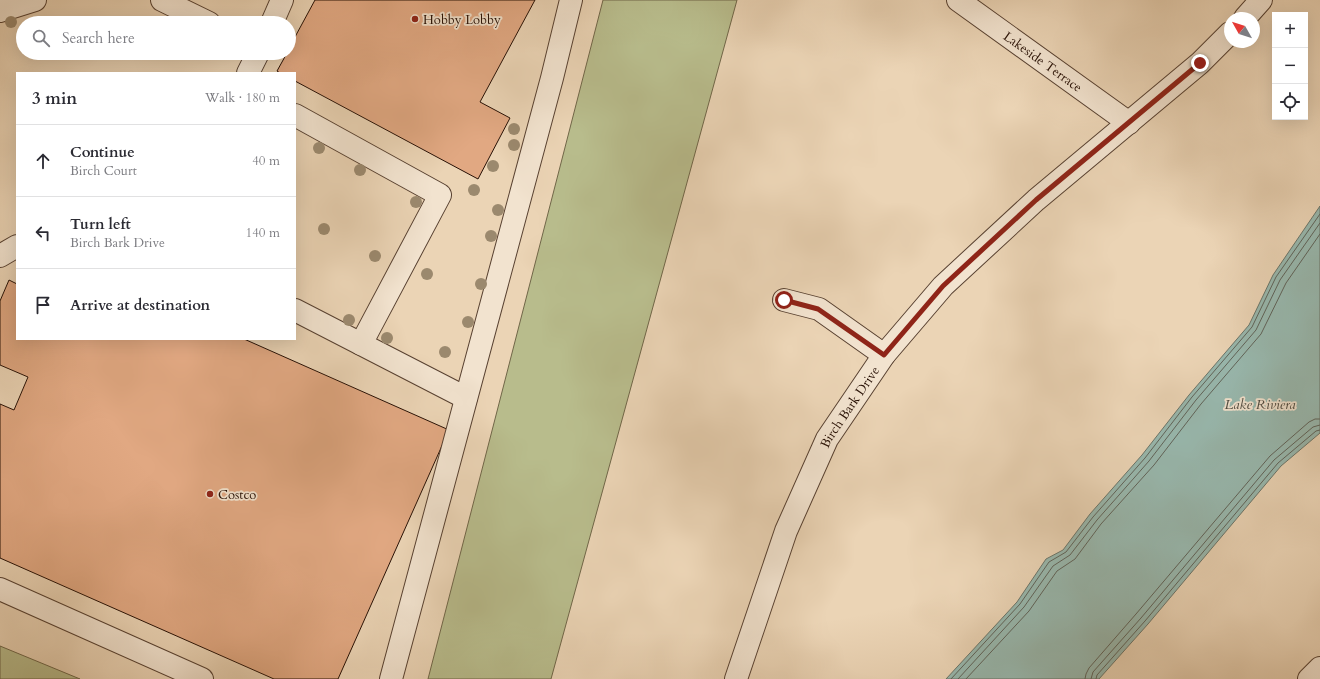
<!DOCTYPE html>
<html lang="en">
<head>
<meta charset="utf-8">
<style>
  :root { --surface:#fff; --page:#f2f2f3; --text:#2b2b33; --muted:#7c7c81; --line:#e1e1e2 }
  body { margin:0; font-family:Cardo,serif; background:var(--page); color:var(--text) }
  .controls { position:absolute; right:12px; top:12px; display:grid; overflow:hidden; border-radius:0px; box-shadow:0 4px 16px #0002 }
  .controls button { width:36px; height:36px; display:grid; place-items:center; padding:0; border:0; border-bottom:1px solid var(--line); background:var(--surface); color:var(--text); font:20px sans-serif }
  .compass { position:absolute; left:1224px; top:12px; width:36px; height:36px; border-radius:50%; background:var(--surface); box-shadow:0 4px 16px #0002; rotate:309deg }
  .stop { position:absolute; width:12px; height:12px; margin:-9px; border:3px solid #8f2418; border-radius:50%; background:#fff }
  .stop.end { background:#8f2418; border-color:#fff; box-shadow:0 1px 4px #0008 }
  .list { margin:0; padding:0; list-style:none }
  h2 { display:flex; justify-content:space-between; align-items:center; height:52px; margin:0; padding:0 16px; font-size:17px }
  h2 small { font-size:13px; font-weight:400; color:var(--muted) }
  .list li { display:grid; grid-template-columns:26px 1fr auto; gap:12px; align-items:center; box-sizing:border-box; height:72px; padding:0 16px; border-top:1px solid var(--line) }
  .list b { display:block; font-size:15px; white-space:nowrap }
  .list p { margin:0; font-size:13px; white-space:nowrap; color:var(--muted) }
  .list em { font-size:13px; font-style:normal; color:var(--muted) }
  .icon { flex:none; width:22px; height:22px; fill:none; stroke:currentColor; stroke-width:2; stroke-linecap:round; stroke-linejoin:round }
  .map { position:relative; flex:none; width:1320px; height:679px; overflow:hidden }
  .search { position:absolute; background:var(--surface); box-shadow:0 4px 16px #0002; left:16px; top:16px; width:280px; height:44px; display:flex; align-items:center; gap:10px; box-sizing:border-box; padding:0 14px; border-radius:22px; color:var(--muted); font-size:15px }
  .panel { position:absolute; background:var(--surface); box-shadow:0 4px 16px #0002; left:16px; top:72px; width:280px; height:268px; border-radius:0px }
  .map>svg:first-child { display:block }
  .green { fill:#b8bc8c; stroke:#706648 }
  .water { fill:#98b8ae; stroke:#6b756a }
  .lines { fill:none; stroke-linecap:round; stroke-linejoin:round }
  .shore { stroke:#60645a; stroke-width:1 }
  .building { fill:#e1a882; stroke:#271005 }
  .minor-casing { stroke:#584131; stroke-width:24 }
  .minor { stroke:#f2e3cf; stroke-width:22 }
  .tree { fill:#9b896e }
  .route { stroke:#8f2418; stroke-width:5 }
  .poi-dot { fill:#8f2418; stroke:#f2e3cf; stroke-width:1.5 }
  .labels { text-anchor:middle; stroke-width:3.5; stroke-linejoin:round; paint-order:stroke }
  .poi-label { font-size:13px; fill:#271005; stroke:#f2e3cf; text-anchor:start }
  .street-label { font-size:13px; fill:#271005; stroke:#f2e3cf }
  .water-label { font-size:14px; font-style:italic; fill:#4f4b40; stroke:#f2e3cf }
</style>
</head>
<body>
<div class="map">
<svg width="1320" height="679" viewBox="0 0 1320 679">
  <rect width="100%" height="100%" fill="#ebd4b5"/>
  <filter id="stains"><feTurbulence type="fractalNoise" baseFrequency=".005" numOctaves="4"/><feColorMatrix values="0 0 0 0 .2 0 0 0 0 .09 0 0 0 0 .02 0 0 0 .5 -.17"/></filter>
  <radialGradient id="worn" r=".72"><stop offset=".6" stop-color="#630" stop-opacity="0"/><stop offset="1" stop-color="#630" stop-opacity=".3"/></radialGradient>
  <!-- green -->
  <path class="green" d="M603,0H737L551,679H428Z
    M0,646L80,679H0Z"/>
  <!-- water -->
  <path class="water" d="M1320,206V433L1281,466L1148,624L1099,679H946L1017,602L1046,559L1063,550L1090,514L1142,455L1189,395L1249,325L1273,275Z"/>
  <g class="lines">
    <!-- shore -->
    <path class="shore" d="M951,679L1020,604L1049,562L1066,552L1093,517L1145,458L1192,397L1252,327L1276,277L1320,214
      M958,679L1024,607L1053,566L1070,555L1097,520L1149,461L1196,400L1256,330L1280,280L1320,223
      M966,679L1029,611L1057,571L1075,559L1101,524L1154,465L1201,404L1261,334L1286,283L1320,234
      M1085,679L1086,674L1089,668L1136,614L1270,456L1309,422L1315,419H1320
      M1091,679L1093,672L1141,618L1274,460L1313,427L1320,425
      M1096,679L1097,675L1145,621L1278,463L1316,431L1320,430"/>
  </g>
  <!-- building -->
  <path class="building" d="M315,0H535L480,102L510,118L478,179L295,81V73H280L277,71L287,53H289V48Z
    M9,280L17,284V339H244L449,430L338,679H274L0,558V404L14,410L28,377L0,365V301Z"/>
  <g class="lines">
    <!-- minor casing -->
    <g class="minor-casing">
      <g id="minor">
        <path d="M162,0L209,23"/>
        <path id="s1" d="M958,0L1129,123"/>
        <path d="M0,11L35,0"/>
        <path d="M1245,18L1261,0"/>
        <path d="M272,23L282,0"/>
        <path d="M248,73L258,53"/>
        <path d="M295,115L440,195L361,344"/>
        <path d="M0,256L17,246"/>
        <path d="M784,300L819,309L884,355"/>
        <path d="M295,310L466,398"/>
        <path d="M0,589L202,679"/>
        <path d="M391,679L552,78L571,0"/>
        <path id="s2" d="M736,679L786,531L827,439L884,355L943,286L1036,200L1200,63L1230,33"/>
        <path d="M1309,679L1320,668"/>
      </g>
    </g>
    <!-- minor -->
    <use href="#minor" class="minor"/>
  </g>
  <!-- trees -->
  <g class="tree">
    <circle cx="11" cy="22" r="6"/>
    <circle cx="514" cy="129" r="6"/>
    <circle cx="514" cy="145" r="6"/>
    <circle cx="319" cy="148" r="6"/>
    <circle cx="493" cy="166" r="6"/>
    <circle cx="360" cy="170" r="6"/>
    <circle cx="474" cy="190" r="6"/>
    <circle cx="416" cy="202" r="6"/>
    <circle cx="498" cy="210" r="6"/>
    <circle cx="324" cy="229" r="6"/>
    <circle cx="491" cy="236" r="6"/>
    <circle cx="375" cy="256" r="6"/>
    <circle cx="427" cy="274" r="6"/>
    <circle cx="481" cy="284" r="6"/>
    <circle cx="349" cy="320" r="6"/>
    <circle cx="468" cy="322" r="6"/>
    <circle cx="387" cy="338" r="6"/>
    <circle cx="445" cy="352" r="6"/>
  </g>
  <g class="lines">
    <!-- route -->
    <path class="route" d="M784,300L818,309L884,355L943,286L1036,200L1200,63"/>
  </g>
  <!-- markers -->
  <g class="poi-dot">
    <circle cx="415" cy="19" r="4"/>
    <circle cx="210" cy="494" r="4"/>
  </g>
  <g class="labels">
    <!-- poi labels -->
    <g class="poi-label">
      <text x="423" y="24">Hobby Lobby</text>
      <text x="218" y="499">Costco</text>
    </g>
    <!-- street labels -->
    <g class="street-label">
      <text dy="5" stroke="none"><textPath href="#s1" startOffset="105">Lakeside Terrace</textPath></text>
      <text dy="5" stroke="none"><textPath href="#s2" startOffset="296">Birch Bark Drive</textPath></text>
    </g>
    <!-- water labels -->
    <g class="water-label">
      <text x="1260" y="409">Lake Riviera</text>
    </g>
  </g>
  <rect width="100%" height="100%" filter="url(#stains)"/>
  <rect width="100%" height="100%" fill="url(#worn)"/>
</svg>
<div class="controls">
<button>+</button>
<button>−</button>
<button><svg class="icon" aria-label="locate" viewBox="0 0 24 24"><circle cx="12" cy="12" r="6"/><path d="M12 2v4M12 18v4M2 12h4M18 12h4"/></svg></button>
</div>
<svg class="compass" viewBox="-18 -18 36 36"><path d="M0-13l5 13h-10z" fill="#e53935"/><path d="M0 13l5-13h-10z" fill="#7c7c81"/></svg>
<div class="stop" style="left:784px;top:300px"></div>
<div class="stop end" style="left:1200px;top:63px"></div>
<div class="search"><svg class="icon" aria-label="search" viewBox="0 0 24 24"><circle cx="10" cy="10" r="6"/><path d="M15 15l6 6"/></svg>Search here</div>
<section class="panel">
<h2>3 min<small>Walk · 180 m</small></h2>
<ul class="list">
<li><svg class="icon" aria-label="ahead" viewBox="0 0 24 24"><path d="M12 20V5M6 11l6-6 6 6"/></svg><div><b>Continue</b><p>Birch Court</p></div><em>40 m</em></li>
<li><svg class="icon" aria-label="left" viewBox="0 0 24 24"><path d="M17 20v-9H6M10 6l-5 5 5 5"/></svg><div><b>Turn left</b><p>Birch Bark Drive</p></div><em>140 m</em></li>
<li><svg class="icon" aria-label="arrive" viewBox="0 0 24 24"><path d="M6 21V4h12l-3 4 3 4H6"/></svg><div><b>Arrive at destination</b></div></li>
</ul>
</section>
</div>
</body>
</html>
